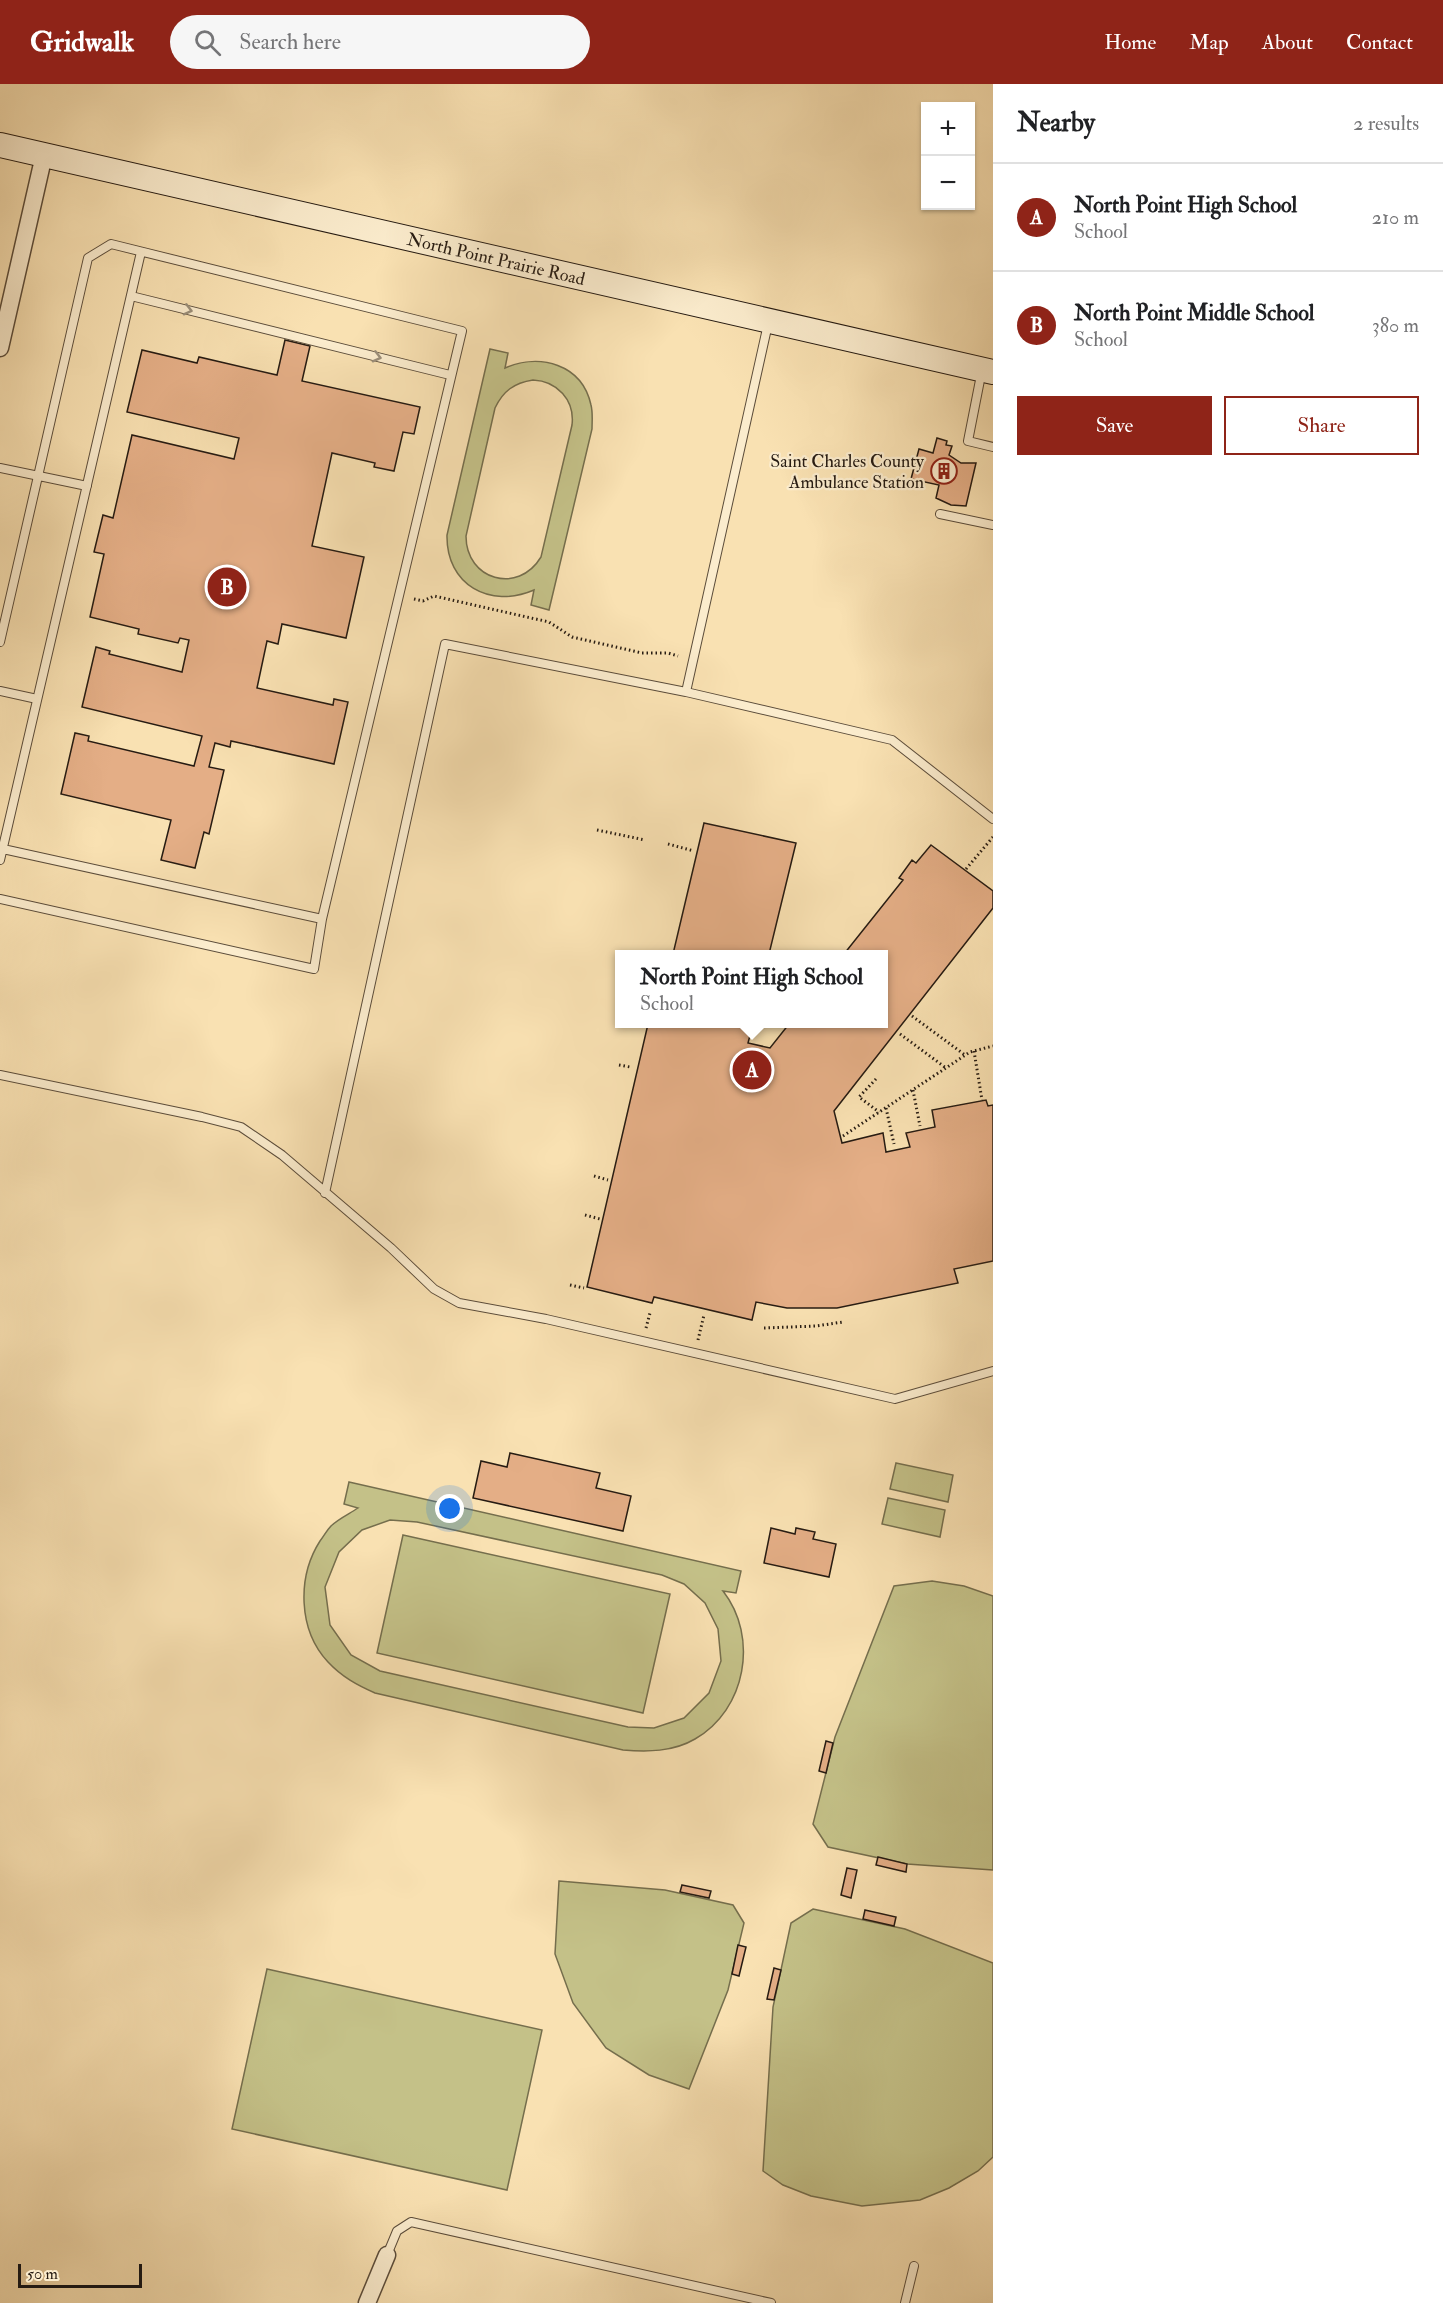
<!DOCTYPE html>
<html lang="en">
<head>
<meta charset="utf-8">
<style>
  :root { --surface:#fff; --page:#f6f6f6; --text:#202124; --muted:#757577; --line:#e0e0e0; --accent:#8f2418 }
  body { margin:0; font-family:"IM FELL Double Pica",serif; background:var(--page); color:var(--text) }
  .controls { position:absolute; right:18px; top:18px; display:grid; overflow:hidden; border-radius:0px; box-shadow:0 2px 4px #0004 }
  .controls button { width:54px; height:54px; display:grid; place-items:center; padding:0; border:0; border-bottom:2px solid var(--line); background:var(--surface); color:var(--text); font:30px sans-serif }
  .scale { position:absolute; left:18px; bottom:15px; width:124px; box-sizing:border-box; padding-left:6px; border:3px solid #261b12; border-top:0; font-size:16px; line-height:21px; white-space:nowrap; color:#261b12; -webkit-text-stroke:4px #fbeccd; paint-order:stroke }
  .you { position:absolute; left:450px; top:1425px; width:21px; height:21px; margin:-15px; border:4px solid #fff; border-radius:50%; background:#1a73e8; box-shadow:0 0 0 9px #1a73e833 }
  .badge { display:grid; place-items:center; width:39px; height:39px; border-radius:50%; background:var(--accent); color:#fff; font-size:20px; font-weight:700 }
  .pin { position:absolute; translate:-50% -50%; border:3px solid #fff; box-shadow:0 2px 6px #0006 }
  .popup { position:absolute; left:615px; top:866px; width:273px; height:78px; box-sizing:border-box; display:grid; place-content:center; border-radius:0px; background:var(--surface); filter:drop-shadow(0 2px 4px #0005); font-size:20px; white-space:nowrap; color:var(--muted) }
  .popup b { font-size:22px; color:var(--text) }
  .popup::after { content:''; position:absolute; left:50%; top:100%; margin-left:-12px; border:12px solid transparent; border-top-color:var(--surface) }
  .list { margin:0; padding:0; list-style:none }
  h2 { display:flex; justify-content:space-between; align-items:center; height:78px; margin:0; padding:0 24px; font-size:26px }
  h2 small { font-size:20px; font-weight:400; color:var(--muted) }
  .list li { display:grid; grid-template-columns:39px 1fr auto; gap:18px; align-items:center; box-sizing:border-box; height:108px; padding:0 24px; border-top:2px solid var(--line) }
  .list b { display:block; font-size:22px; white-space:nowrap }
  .list p { margin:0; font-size:20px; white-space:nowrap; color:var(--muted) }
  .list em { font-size:20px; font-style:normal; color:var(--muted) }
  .actions { display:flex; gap:12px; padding:18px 24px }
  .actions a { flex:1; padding:14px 0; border:2px solid var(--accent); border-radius:0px; text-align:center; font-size:21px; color:var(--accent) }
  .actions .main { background:var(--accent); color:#fff }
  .icon { flex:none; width:33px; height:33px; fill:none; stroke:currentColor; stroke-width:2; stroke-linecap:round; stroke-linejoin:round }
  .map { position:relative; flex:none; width:993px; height:2219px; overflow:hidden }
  header { display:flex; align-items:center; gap:36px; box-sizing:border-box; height:84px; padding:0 30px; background:var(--accent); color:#fff }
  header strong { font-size:28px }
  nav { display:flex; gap:33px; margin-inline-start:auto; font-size:21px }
  .search { width:420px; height:54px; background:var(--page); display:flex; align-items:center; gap:15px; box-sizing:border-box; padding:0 21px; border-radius:33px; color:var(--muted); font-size:22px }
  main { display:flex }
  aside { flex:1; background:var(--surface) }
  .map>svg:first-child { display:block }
  .green { fill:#c4c188; stroke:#756e4d; stroke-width:1.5; fill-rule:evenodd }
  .building { fill:#e4ae86; stroke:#261b12; stroke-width:1.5 }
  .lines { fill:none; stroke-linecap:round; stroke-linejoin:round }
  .lane-casing { stroke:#5b4c3a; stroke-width:10 }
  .street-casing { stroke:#5b4c3a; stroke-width:19 }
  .secondary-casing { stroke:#261b12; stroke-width:26 }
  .path { stroke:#261b12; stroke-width:3; stroke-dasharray:1.5 3; stroke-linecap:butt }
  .lane { stroke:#fbeccd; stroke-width:8 }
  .street { stroke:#fbeccd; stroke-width:16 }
  .secondary { stroke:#fbeccd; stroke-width:24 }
  .oneway { stroke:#9b8e79 }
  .labels { text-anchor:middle; stroke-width:4.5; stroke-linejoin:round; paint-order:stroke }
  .street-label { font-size:18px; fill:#261b12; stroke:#fbeccd }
  .poi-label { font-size:18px; fill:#261b12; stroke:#fbeccd; text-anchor:end }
</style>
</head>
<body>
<header>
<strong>Gridwalk</strong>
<div class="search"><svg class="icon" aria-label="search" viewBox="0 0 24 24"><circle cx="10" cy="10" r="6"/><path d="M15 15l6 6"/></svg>Search here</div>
<nav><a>Home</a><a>Map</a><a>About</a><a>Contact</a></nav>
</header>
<main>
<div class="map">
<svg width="993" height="2219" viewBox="0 0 993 2219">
  <rect width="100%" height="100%" fill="#f9e1b2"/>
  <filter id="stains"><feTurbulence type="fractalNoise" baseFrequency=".00333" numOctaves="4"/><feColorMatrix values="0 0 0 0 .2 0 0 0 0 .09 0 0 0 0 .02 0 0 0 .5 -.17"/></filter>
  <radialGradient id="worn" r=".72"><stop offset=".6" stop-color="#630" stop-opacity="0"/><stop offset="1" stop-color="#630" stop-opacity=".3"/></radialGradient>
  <!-- green -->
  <path class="green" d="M490,265L508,269L505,284C540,269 582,280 591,321C593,329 592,337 592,345L549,526L531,521L534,506C490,525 446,501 447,451ZM533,296C557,297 575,316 572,341L541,473C518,511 466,496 466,452L495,324C503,307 514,299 533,296Z
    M896,1379L953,1391L948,1418L890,1405Z
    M349,1398L741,1487L736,1509L723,1507C759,1553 746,1626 695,1655C673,1668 647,1668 623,1666L375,1609C357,1601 342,1593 328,1578C298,1546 297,1493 320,1457C324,1452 327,1446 331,1442C338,1435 349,1430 358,1424L344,1420ZM390,1436L417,1438L662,1491L684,1500L705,1519L718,1545L721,1577L709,1609L684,1634L654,1644L628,1643L380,1587L351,1571L330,1541L325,1503L339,1468L362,1446Z
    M888,1414L945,1426L940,1453L882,1440Z
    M403,1451L670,1510L643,1629L377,1569Z
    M932,1497L964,1502L993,1512V1786L907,1780L828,1763L813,1740L835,1653L894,1502Z
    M559,1797L665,1806L733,1821L744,1839L728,1906L689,2005L649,1991L606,1964L573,1919L555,1870Z
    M813,1825L905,1845L993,1879V2073L978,2087L949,2104L920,2116L862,2122L811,2112L783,2101L763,2087L773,1923L791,1839Z
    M267,1885L542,1946L507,2106L232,2045Z"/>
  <!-- building -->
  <path class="building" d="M285,256L310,262L302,297L420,323L414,350L403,348L394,387L374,383L375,379L332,369L312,462L364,473L346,554L282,540L278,560L267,557L257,604L333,621L334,615L348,618L334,680L231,657L230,663L215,659L209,683L224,686L209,750L204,748L195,784L161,776L171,736L61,710L75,649L89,652L88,657L194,682L202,652L82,623L96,563L110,567L109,570L182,588L189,556L180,554L178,559L138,550L139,545L90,533L104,470L94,468L103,431L113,434L132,351L234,375L239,354L127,328L142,266L197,279L199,273L277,291Z
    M937,354L947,357L946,361L952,362L949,371L961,379H976L966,422L951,421L936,414L939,401L911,395L919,365L933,369Z
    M704,739L796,759L769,870H673Z
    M931,761L993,807V824L834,1027L842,1059L883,1049L886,1068L910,1063L906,1049L935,1043L932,1026L986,1016L988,1022L993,1021V1177L954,1185L958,1199L837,1224H787L756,1218L752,1236L654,1213L652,1219L587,1203L648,940H753L748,959L770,964L789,940H884V870H844L903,796L899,794L912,776L916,779Z
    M510,1369L600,1389L596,1404L631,1412L623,1447L473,1414L481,1377L507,1383Z
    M771,1444L795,1450L796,1444L815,1448L813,1455L836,1460L829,1493L764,1479Z
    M826,1657L833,1659L826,1689L819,1687Z
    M878,1773L907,1780L906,1788L876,1781Z
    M847,1784L857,1786L851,1814L841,1811Z
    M682,1801L711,1807L709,1814L680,1808Z
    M865,1826L896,1833L894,1842L863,1835Z
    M738,1861L746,1863L739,1892L732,1890Z
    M774,1884L781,1886L774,1916L767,1915Z"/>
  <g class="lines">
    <!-- lane casing -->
    <g class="lane-casing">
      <path id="lane" d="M131,212L450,291
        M768,240L686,608L892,656L993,735
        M982,286L968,357L993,363
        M0,384L87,402
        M940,430L993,441
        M0,558L88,174L111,160L462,247L322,835L314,885L0,815
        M0,607L37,615
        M3,765L322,835
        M0,776L141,168
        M0,991L202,1033L241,1043L282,1071L391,1164L434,1205L459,1219L546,1235L895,1315L993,1287
        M325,1109L445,560L686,608
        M387,2171L397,2147L411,2138L771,2219
        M905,2219L914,2182"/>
    </g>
    <!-- street casing -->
    <g class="street-casing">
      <path id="street" d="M0,264L44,71
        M367,2219L387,2171"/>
    </g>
    <!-- secondary casing -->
    <g class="secondary-casing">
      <path id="secondary" d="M0,61L993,288"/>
    </g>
    <!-- path -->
    <path class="path" d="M414,515L423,517L434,512L549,538L572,553L642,569H668L678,572
      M597,746L645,756
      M668,760L694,767
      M966,785L993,753
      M912,932L965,971
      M900,950L946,984
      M974,967L982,1016
      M619,981L630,983
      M876,995L859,1013L879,1028
      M913,1006L920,1042
      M886,1024L894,1060
      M843,1052L970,968L993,962
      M594,1092L608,1096
      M585,1131L600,1135
      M570,1201L584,1204
      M646,1244L650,1229
      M764,1244L816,1242L843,1238
      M698,1256L704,1231"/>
    <!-- lane -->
    <use href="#lane" class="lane"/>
    <!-- street -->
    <use href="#street" class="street"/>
    <!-- secondary -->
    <use href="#secondary" class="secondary"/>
  </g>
  <!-- one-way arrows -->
  <defs><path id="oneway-chevron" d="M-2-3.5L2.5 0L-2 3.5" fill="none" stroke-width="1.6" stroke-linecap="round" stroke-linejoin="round" transform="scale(1.5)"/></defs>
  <g class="oneway">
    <use href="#oneway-chevron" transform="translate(188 226) rotate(14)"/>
    <use href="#oneway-chevron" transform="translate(377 273) rotate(14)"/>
  </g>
  <!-- icons -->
  <defs>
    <g id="building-ring" transform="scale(1.35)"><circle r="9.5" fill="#fbeccd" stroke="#8f2418" stroke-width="1.5"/><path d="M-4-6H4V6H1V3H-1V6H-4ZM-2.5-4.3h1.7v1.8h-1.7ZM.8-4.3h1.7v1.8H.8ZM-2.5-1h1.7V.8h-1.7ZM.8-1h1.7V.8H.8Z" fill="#8f2418"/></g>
  </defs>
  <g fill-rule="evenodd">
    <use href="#building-ring" x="944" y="387"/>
  </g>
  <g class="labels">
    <!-- street labels -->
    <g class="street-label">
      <text transform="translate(496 175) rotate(13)" y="6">North Point Prairie Road</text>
    </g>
    <!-- poi labels -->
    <g class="poi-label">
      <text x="924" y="383">Saint Charles County<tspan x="924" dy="21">Ambulance Station</tspan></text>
    </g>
  </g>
  <rect width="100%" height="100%" filter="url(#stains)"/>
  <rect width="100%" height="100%" fill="url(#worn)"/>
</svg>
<div class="controls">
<button>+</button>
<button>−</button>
</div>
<div class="scale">50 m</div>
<div class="you"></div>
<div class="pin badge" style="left:752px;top:986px">A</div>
<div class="popup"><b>North Point High School</b>School</div>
<div class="pin badge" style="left:227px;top:503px">B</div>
</div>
<aside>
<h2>Nearby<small>2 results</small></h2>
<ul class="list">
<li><span class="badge">A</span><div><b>North Point High School</b><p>School</p></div><em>210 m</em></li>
<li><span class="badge">B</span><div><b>North Point Middle School</b><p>School</p></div><em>380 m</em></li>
</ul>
<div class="actions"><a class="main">Save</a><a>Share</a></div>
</aside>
</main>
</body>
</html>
